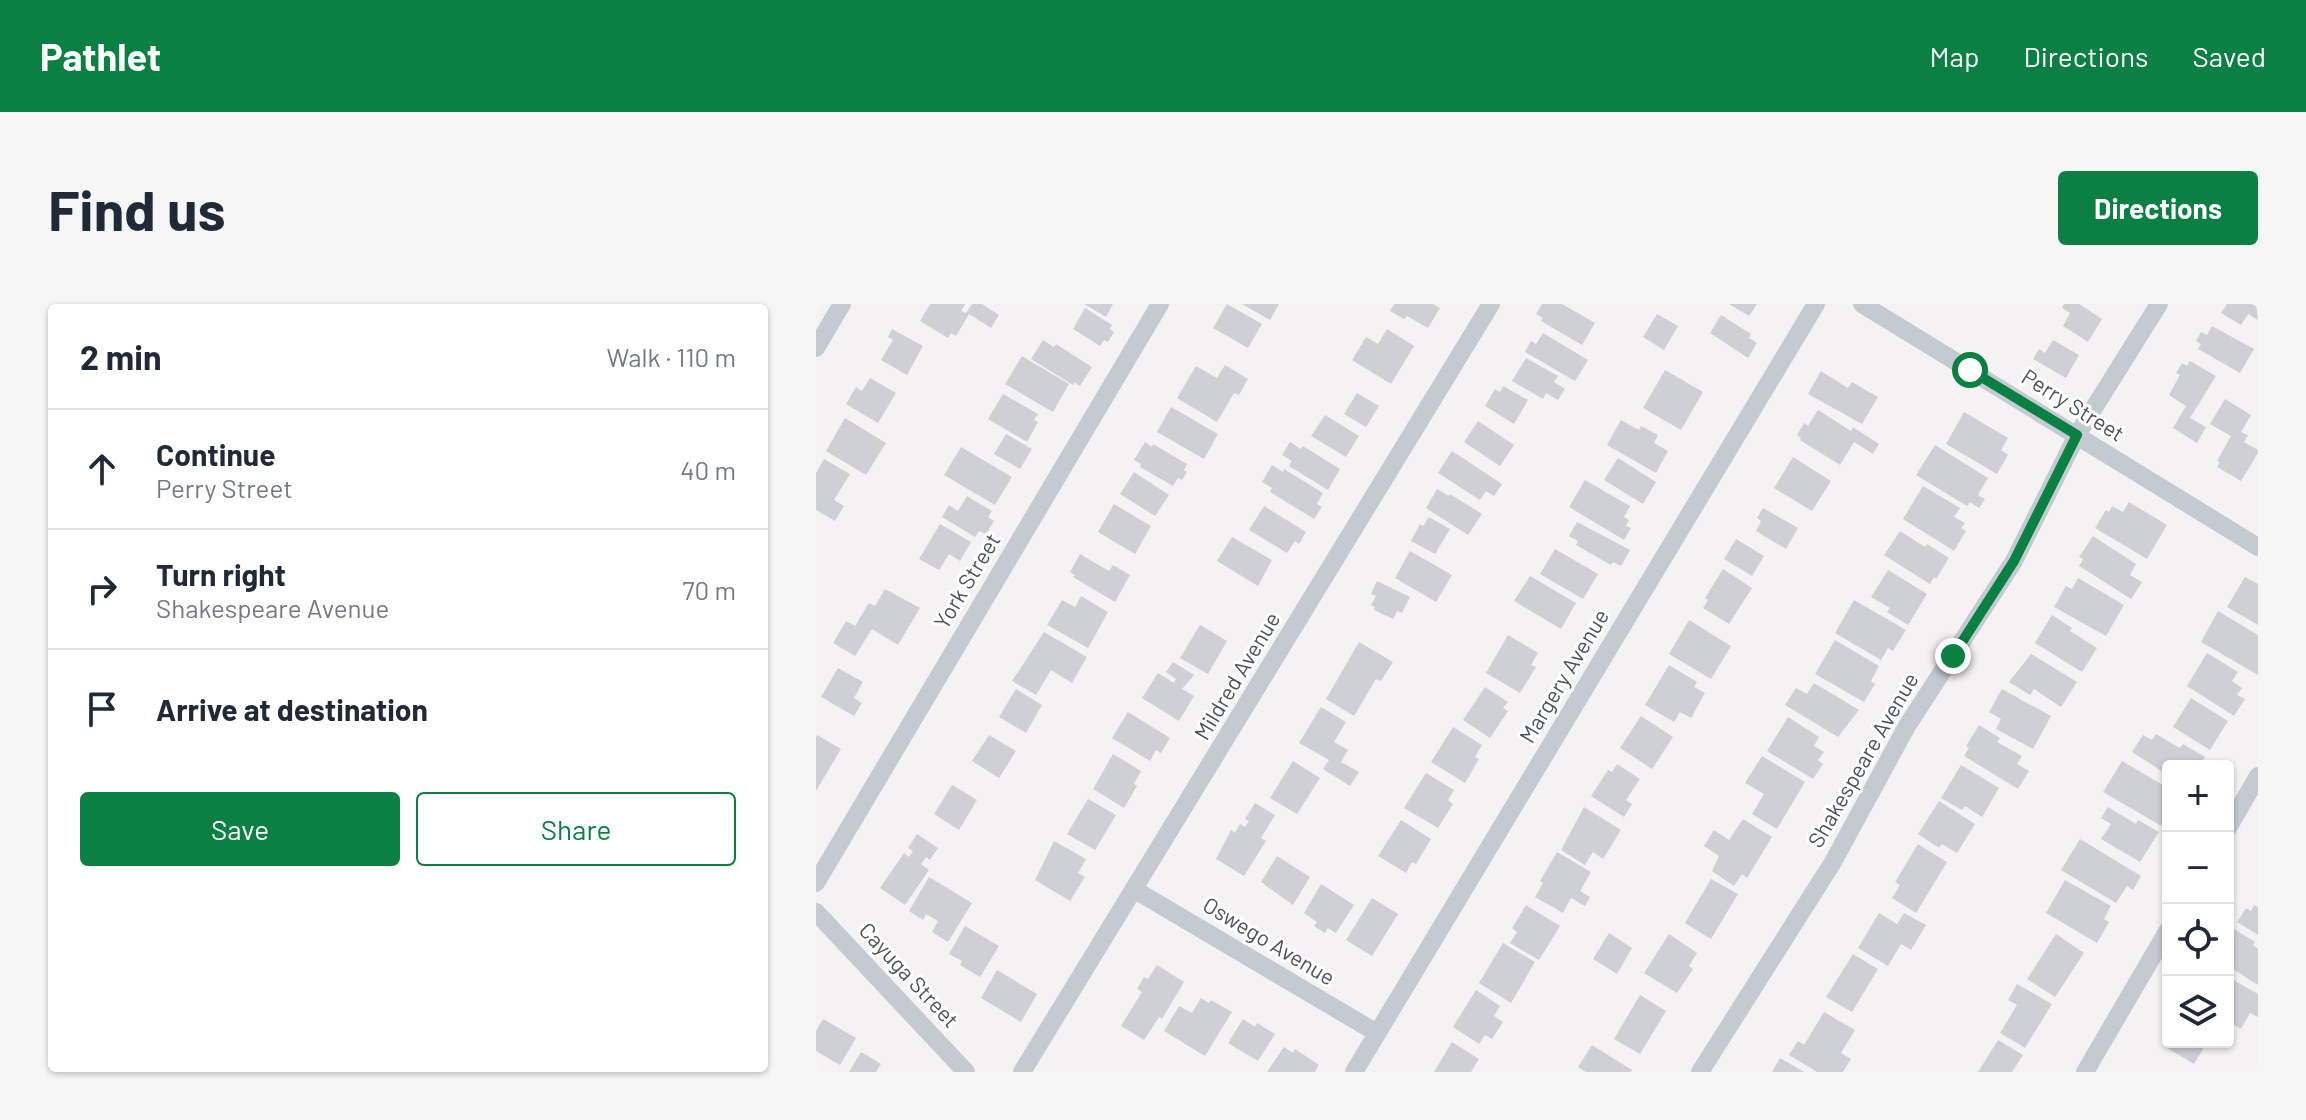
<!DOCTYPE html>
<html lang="en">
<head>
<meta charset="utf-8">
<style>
  :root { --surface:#fff; --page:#f6f6f7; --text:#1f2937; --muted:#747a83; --line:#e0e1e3; --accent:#0b8043 }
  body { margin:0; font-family:Barlow,sans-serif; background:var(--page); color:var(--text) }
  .controls { position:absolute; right:24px; bottom:24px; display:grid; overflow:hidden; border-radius:8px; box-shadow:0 2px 6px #0004 }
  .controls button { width:72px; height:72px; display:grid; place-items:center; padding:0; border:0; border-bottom:2px solid var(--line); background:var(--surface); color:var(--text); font:40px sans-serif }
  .stop { position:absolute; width:24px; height:24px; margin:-18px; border:6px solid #0b8043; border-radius:50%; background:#fff }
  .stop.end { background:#0b8043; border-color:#fff; box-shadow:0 2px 8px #0008 }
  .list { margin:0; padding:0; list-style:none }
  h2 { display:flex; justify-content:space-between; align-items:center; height:104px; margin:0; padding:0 32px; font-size:34px }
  h2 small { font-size:26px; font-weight:400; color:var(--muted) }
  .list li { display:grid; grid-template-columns:52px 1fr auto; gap:24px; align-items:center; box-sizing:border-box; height:120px; padding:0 32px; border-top:2px solid var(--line) }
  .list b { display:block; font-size:30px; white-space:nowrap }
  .list p { margin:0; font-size:26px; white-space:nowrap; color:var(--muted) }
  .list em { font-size:26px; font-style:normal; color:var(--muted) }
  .actions { display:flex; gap:16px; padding:24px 32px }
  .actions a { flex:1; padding:18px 0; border:2px solid var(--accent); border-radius:8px; text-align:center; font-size:28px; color:var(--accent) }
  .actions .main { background:var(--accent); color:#fff }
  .icon { flex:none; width:44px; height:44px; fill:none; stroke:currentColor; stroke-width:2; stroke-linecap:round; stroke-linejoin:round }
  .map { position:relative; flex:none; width:1442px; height:768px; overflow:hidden; border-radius:8px }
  header { display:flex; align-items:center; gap:48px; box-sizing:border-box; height:112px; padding:0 40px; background:var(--accent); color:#fff }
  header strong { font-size:38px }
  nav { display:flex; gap:44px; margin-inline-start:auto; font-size:28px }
  .intro { display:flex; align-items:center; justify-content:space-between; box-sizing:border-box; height:192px; padding:0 48px }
  h1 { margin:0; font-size:56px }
  .button { padding:20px 36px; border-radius:8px; background:var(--accent); color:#fff; font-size:28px; font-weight:700 }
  main { display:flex; gap:48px; padding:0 48px }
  aside { flex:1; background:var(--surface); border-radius:8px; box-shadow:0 2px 6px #0004 }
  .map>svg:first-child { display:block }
  .building { fill:#cfd0d6 }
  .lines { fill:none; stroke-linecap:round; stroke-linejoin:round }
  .minor { stroke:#c3cad2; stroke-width:18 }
  .route { stroke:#0b8043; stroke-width:10 }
  .labels { text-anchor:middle; stroke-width:6; stroke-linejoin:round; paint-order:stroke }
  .street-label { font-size:22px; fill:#4a525f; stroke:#fff }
</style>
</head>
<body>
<header>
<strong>Pathlet</strong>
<nav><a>Map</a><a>Directions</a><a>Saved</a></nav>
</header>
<div class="intro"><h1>Find us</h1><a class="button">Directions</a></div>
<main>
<aside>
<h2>2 min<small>Walk · 110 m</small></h2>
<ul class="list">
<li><svg class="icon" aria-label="ahead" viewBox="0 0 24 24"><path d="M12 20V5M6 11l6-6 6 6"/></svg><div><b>Continue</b><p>Perry Street</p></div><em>40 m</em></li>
<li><svg class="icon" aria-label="right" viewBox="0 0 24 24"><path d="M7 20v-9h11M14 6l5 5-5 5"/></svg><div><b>Turn right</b><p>Shakespeare Avenue</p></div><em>70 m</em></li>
<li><svg class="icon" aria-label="arrive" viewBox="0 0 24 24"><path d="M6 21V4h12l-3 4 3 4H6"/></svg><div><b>Arrive at destination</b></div></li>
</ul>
<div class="actions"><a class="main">Save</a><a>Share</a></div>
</aside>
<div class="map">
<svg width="1442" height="768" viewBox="0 0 1442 768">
  <rect width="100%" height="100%" fill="#f4f2f2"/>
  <!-- building -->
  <path class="building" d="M114,0H149L145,7L150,9L156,0H166L183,11L175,24L153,10L140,32L135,29L132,34L104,17Z
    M268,0H297L290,13Z
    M411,0L446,20L432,44L397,24Z
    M426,0H463L454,16Z
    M578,0H617L624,4L612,24L591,12L588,15L574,7Z
    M726,0H746L779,19L766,41L725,17L727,14L720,10Z
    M913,0H941L933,12Z
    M1248,0H1263L1286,15L1272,38L1247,22L1254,9L1246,4Z
    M1411,0H1440L1442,16L1432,10L1425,21L1405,9Z
    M269,4L296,21L294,25L298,28L292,38L288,36L284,42L257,25Z
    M841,10L862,22L848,46L827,33Z
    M905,11L935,30L933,34L941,39L932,54L894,29Z
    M1396,22L1438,45L1424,69L1382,45L1385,40L1380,37L1385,28L1391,31Z
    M76,25L107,42L91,71L65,56L77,36L72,33Z
    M571,25L598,42L575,80L536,56L550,33L562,40Z
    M727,29L772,56L759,77L709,48L715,37L720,40Z
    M227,36L238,43L240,40L276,63L264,82L258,78L257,81L215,55Z
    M1237,36L1263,51L1250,74L1217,55L1223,45L1229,49Z
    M206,52L253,80L237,108L189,80Z
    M710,54L742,72L738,78L749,85L742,96L730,89L727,95L696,77Z
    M1374,57L1400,72L1374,114L1390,123L1381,139L1357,124L1370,102L1353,91L1364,71L1360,69L1366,59L1371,62Z
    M409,61L432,75L423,91L418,89L401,118L361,94L380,62L401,74Z
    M849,66L887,88L865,126L827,104Z
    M1005,67L1032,84L1036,78L1062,93L1046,120L992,90Z
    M54,74L80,89L62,119L30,100L40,83L46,87Z
    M687,82L712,96L698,120L669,102L679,85L684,88Z
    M541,89L563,102L550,123L528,110Z
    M187,90L222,110L218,116L222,118L211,138L172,115Z
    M1409,95L1435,111L1425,128L1432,131L1428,138L1442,146V149L1425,177L1401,163L1404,158L1401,157L1415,132L1394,120Z
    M355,103L402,130L388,155L341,128Z
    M1002,106L1035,127L1037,123L1063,140L1057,150L1038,138L1024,161L984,136L985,134L981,131L988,119L992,122Z
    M1148,108L1192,134L1185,146L1192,151L1181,170L1130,140Z
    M509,111L543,132L530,153L495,132Z
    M29,114L70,139L50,171L10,147Z
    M805,116L823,126L825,122L842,131L838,139L852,147L840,169L791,141Z
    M662,117L698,141L684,162L648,138Z
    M190,130L216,145L204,165L178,150Z
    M329,138L336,143L337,140L371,160L368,166L371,168L366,176L362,174L357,182L324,163L325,160L318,156Z
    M474,138L485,145L487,142L524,165L512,186L473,162L476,157L466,151Z
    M1119,141L1172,174L1162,191L1169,195L1163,204L1154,198L1151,202L1100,171Z
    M145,143L196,173L179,201L128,171Z
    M636,147L686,180L678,192L670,187L664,196L622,169Z
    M977,153L1015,177L996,207L958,184Z
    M802,154L840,178L827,200L788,176Z
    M8,155L34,170L18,196L28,202L19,217L0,206V169Z
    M456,161L467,168L468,165L507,189L501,200L506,203L498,215L454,188L456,184L446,178Z
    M318,168L353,191L339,212L304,190Z
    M769,176L814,202L808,213L813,216L810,222L815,224L808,236L753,203Z
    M1107,182L1144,204L1138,213L1149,219L1145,224L1150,227L1138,247L1087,215Z
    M621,185L633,192L634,190L666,210L652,231L610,204Z
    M151,192L176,207L172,213L178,217L170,230L163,227L159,233L126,213L133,201L142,207Z
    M1313,198L1351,221L1331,255L1279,224L1290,206L1293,208L1296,202L1307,208Z
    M298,200L335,222L319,250L282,228Z
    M448,202L490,228L483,240L479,237L471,249L433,226Z
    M947,204L982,224L970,245L940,227L945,217L941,214Z
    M613,213L634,225L619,250L595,237L604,220L607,222Z
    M761,218L814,246L805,262L797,258L795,261L760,241L762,237L753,232Z
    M124,220L155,238L144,257L133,250L123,266L103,255Z
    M1084,227L1109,243L1111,240L1133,254L1120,275L1118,273L1114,280L1068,251Z
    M1277,232L1320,260L1314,271L1326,278L1315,295L1263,262L1267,255L1263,253Z
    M416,233L456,256L442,282L401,257Z
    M920,235L948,252L936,272L908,255Z
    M739,245L782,270L767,295L724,270Z
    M594,247L636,271L620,298L579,274Z
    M264,250L293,267L297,261L314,271L299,298L257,273L259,271L254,268Z
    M907,265L936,284L913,320L887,304L892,296L889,294Z
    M1072,266L1111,290L1092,321L1071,308L1074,304L1055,293Z
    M714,272L760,299L745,325L698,297Z
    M1429,273L1442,280V321L1411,303Z
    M1262,274L1308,301L1290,332L1238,303L1250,282L1256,285Z
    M561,277L594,293L586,309L581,307L577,315L558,306L559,303L555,301L560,292L555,290Z
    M69,285L104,304L82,341L56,325L39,352L17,339L30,317L39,322L53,299L59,302Z
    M265,292L292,308L272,344L231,321L246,296L259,303Z
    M1038,296L1090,326L1077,347L1072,344L1065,356L1019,329Z
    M1402,307L1442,331V371L1385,338Z
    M1236,311L1256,324L1254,327L1281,344L1266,368L1219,339Z
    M873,316L915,342L895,375L853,350Z
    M384,321L411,337L392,370L364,354Z
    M228,328L271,353L256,379L235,366L220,391L196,377Z
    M692,331L722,349L715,361L720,363L704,389L670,369Z
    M1019,336L1063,362L1055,377L1059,380L1048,398L999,370Z
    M543,338L577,358L565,377L560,375L538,412L510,395Z
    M1391,349L1422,368L1416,377L1426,384L1421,391L1429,395L1418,412L1371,382Z
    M1215,350L1261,378L1245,403L1218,385L1214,391L1193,378Z
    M357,358L378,371L366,385L378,392L363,417L326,394L342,369L358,379L360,375L350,368Z
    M853,361L881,378L878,383L889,389L875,414L864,408L858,418L829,401Z
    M22,364L47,378L38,394L46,399L38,412L5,393Z
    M998,379L1043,406L1022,433L969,401L980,384L991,390Z
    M669,383L692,398L687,404L692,407L674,434L647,416Z
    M200,385L226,401L210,429L183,413Z
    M1186,385L1235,412L1217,445L1180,425L1185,415L1173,408Z
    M1375,394L1412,417L1394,446L1357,423Z
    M505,403L530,418L518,438L532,446L525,458L543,468L534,482L507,465L513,456L483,439Z
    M312,408L354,434L345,449L340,446L334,457L296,434Z
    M825,412L857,433L836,465L804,444Z
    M972,413L1003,433L998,442L1008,448L1002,456L1007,460L997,475L951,447Z
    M1163,421L1184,434L1181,438L1206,452L1201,460L1213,467L1202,485L1148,452L1153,444L1150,442Z
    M637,423L666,441L659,453L663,455L649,479L615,458Z
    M1340,430L1364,444L1367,440L1389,453L1383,462H1352V471L1316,448L1327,431L1336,436Z
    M1,431L25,445L0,487V433Z
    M173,431L200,447L183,474L156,457Z
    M297,450L325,467L318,480L321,482L308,504L277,485Z
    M946,452L989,478L961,525L936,510L948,490L929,479Z
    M477,457L504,474L481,510L454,494Z
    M1306,457L1352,484V520L1349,524L1287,488Z
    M801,460L824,475L810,496L816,500L808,513L775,492L792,466L796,468Z
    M1145,461L1183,484L1166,513L1149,502L1146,506L1125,494Z
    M610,469L638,486L632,496L637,500L622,524L588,504Z
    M136,481L161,496L143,526L118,510Z
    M272,495L300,511L279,546L251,530Z
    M1123,497L1159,520L1141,549L1126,540L1123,544L1102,530Z
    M439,499L459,511L445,534L450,537L428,572L400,555L415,526L419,529L424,520L429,523L433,517L429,515Z
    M768,503L805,526L787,555L777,548L769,561L745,546Z
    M1292,503L1320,520L1322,516L1343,528L1324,558L1285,535L1295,520L1285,514Z
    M927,515L956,533L931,574L926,570L918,582L896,567L903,552L888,542L898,526L913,536Z
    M585,516L615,535L600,560L596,558L590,569L562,552Z
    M101,530L122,544L114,556L110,553L105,560L113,566L89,601L64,584L88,549L93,553L97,547L92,544Z
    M1264,535L1325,572L1317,586L1311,582L1300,599L1245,566Z
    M238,537L270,555L262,569L269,573L254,597L219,576Z
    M1102,540L1131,558L1100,609L1076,594L1084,581L1079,578Z
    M741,548L775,568L764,587L774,593L769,602L755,594L747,609L719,593L727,579L724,577Z
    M461,552L494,573L477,601L445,578Z
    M113,573L156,599L132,638L116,628L122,617L110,610L107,616L93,607Z
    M895,575L922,590L895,635L869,619Z
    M1249,576L1295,602L1288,615L1293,618L1281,639L1230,609Z
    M505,580L538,601L520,629L512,624L509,629L498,622L501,618L488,609Z
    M556,594L582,610L556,652L530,636Z
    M710,601L744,622L723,656L694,639L701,628L696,624Z
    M1438,601L1442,603V631L1421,618L1430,604L1435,607Z
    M1063,609L1081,620L1088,609L1110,621L1095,646L1085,640L1072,662L1042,644Z
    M149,622L183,642L164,673L144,661L146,657L133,650Z
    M1418,625L1439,638L1437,641L1442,645V681L1412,662V635Z
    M793,629L816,644L801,670L777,655Z
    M853,630L881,649L873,662L877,665L861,689L828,669Z
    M1240,630L1268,649L1239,693L1211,675Z
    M687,639L719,658L695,699L663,679Z
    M1037,650L1062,665L1036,708L1010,693Z
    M341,661L368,678L346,715L343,713L328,736L305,722L326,688L321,685L328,673L332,675Z
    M181,666L221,690L205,718L165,694Z
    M1412,673L1442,690V713L1434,709L1425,725L1412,718Z
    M1201,680L1236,700L1209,744L1184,729L1201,701L1192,696Z
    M660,686L684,702L678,712L687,718L676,735L669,731L663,740L637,723Z
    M824,691L850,707L824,750L798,735Z
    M385,694L393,699L395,696L416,708L389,752L348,727L363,702L376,709Z
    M1008,708L1039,726L1025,749L1035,755L1027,768H1001L973,751L982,737L988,741Z
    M7,715L40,734L24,761L0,747V727Z
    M427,715L439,723L441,719L459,730L442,757L412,739Z
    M1182,736L1207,751L1196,768H1162Z
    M636,738L663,755L655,768H618Z
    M1355,738H1391L1378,760L1351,744Z
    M776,741L816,766L815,768H770L762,763Z
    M468,743L477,749L479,745L503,761L499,768H451Z
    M45,748L65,760L60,768H33Z
    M964,754L988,768H956Z"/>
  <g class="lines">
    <!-- minor -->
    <path class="minor" d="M1046,0L1442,243
      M0,44L26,0
      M1412,524L1442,472
      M0,579L344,0
      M319,586L561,729
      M0,608L150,768
      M206,768L675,0
      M538,768L1000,0
      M884,768L1017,558L1091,422L1198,257L1261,131L1343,0
      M1269,768L1352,626"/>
  </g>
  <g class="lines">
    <!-- route -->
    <path class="route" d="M1137,352L1198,257L1261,131L1154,66"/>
  </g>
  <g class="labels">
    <!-- street labels -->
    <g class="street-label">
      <text transform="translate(1257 101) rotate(32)" y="8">Perry Street</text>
      <text transform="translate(151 277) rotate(-59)" y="8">York Street</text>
      <text transform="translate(421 372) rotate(-59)" y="8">Mildred Avenue</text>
      <text transform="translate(748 372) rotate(-59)" y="8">Margery Avenue</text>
      <text transform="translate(1047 456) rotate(-60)" y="8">Shakespeare Avenue</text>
      <text transform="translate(453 637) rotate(31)" y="8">Oswego Avenue</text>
      <text transform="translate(93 671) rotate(47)" y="8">Cayuga Street</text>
    </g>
  </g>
</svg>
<div class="controls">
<button>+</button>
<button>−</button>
<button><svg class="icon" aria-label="locate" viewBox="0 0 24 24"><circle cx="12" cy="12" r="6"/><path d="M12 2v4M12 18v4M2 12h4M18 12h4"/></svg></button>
<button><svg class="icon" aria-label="layers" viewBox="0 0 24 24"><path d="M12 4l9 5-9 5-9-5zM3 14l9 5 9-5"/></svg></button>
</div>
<div class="stop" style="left:1154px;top:66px"></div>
<div class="stop end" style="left:1137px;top:352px"></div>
</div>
</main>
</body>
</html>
